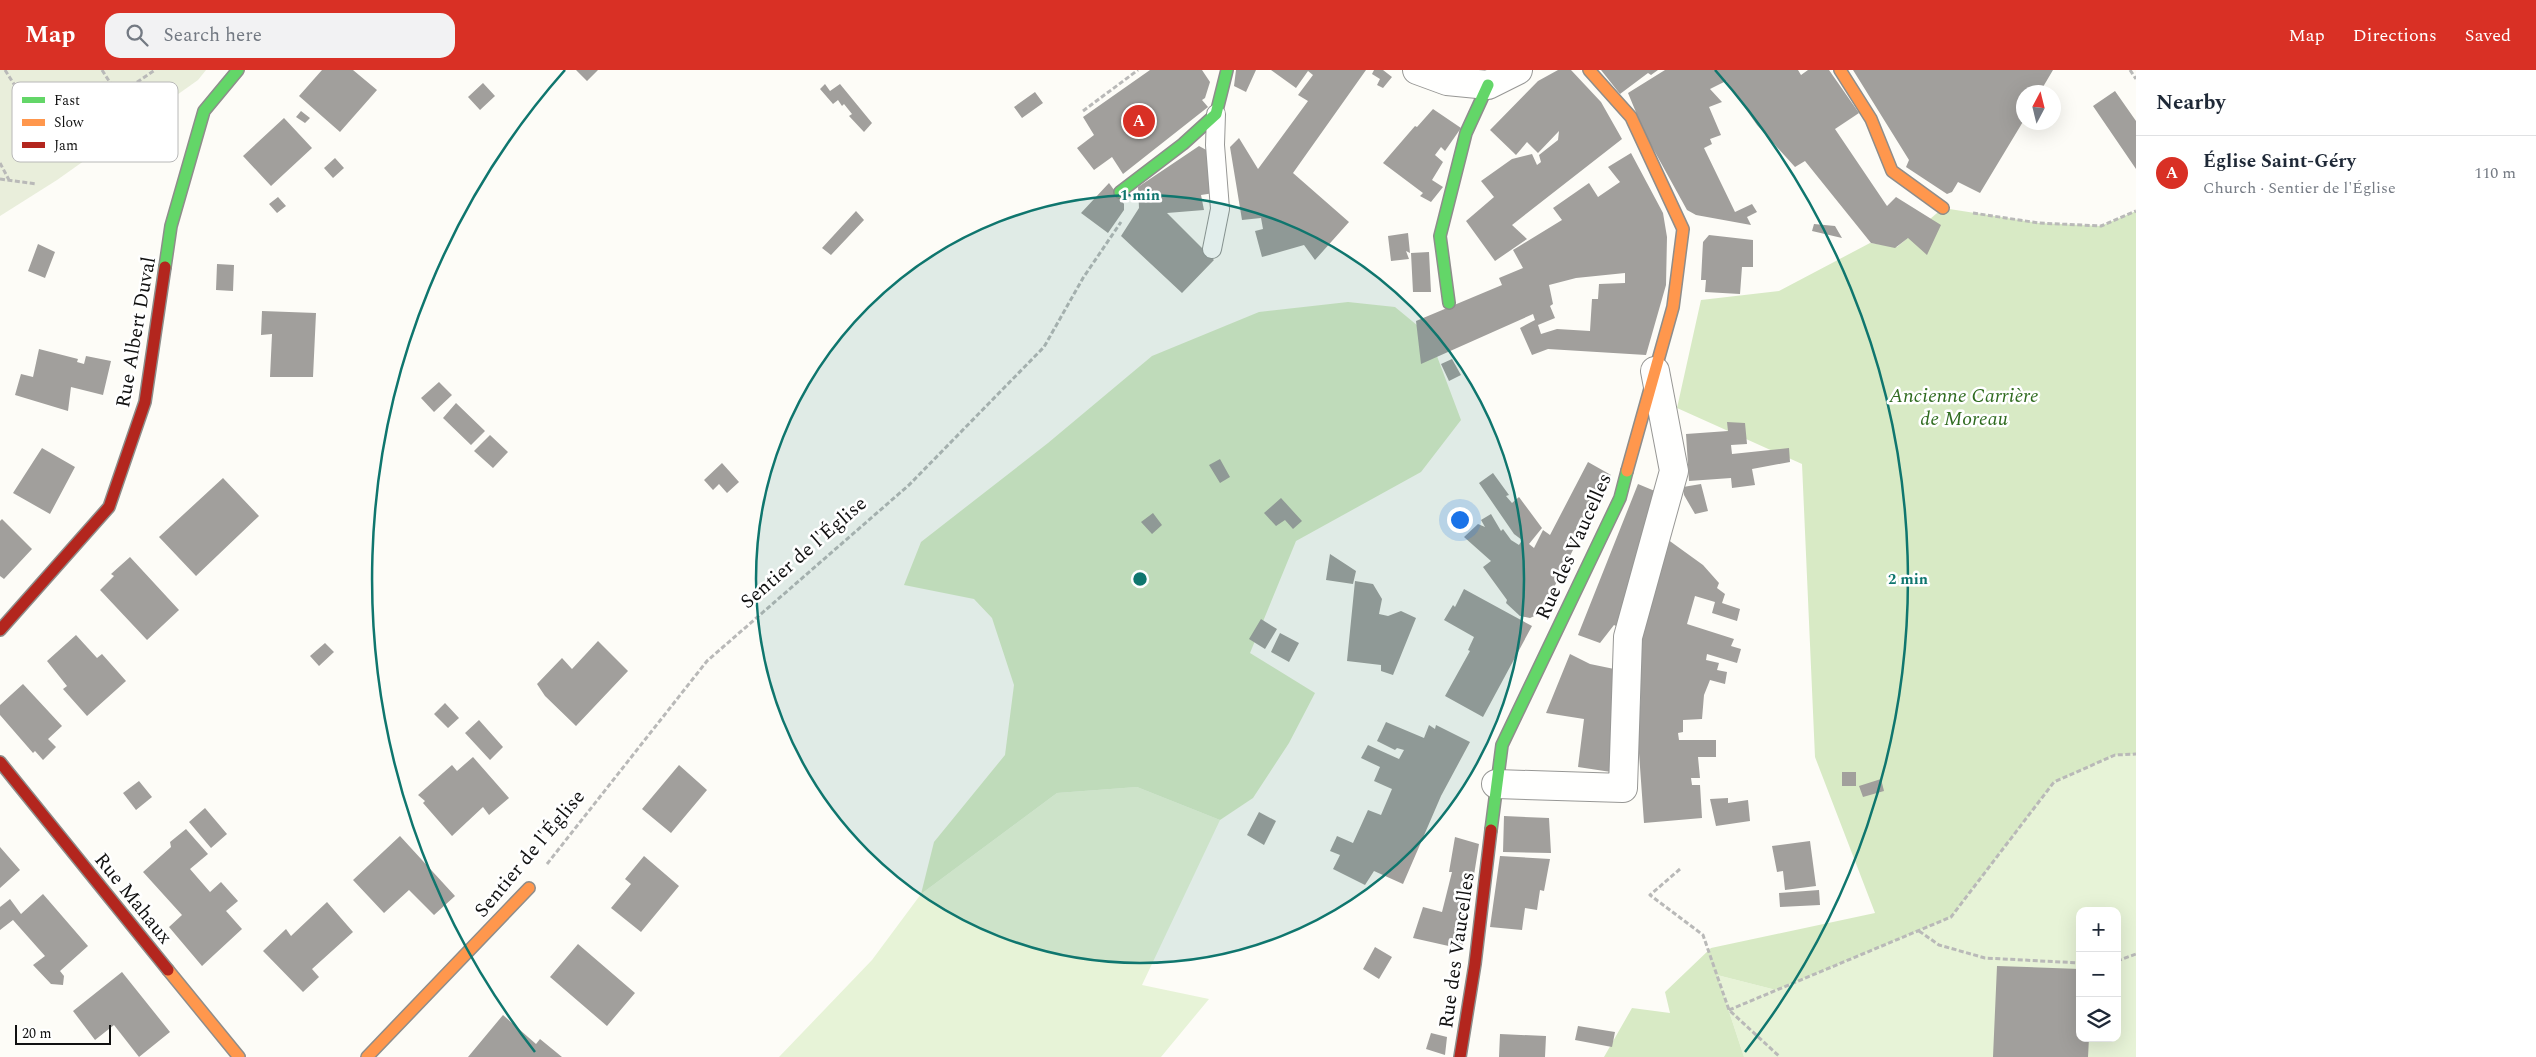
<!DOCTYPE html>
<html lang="en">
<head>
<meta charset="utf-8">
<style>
  :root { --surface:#fff; --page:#f2f2f3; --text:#1f2937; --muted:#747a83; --line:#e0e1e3; --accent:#d93025 }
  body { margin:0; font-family:Spectral,serif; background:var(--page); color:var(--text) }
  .controls { position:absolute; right:15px; bottom:15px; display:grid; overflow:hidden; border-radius:10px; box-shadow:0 5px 20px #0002 }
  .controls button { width:45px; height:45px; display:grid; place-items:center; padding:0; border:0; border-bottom:1px solid var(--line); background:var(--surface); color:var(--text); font:25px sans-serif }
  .compass { position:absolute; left:2016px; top:15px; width:45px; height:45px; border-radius:50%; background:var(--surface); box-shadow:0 5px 20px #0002; rotate:7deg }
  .scale { position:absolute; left:15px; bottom:12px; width:96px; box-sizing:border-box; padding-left:5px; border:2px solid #111; border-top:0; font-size:14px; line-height:18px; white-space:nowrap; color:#111; -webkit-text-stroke:4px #fff; paint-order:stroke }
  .you { position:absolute; left:1459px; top:449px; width:18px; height:18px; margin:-12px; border:4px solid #fff; border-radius:50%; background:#1a73e8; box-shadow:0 0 0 8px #1a73e833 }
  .badge { display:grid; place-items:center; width:32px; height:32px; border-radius:50%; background:var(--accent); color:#fff; font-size:16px; font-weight:700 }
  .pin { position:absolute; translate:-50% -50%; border:2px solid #fff; box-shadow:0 1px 5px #0006 }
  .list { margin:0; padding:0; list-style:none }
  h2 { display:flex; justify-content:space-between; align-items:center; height:65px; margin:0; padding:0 20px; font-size:21px }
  h2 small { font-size:16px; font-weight:400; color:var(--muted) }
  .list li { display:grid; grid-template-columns:32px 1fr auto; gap:15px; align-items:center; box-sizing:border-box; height:75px; padding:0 20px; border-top:1px solid var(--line) }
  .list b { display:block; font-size:19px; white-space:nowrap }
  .list p { margin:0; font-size:16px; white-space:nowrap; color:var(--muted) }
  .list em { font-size:16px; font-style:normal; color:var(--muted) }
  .icon { flex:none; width:28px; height:28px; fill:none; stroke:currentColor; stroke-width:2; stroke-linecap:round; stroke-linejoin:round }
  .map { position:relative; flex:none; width:2136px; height:987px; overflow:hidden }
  header { display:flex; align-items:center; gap:30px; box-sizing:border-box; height:70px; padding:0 25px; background:var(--accent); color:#fff }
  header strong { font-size:24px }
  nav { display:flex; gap:28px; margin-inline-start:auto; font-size:18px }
  .search { width:350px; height:45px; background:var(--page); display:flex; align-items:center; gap:12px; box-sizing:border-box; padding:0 18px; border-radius:15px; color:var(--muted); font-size:19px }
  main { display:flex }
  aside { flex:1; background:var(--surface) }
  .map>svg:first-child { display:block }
  .green { fill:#e7f3d7; fill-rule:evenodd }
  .forest { fill:#d8eac5 }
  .cemetery { fill:#e9eedb }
  .building { fill:#a19f9c; fill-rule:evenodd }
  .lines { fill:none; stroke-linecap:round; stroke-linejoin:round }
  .lane-casing { stroke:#979795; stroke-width:20 }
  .street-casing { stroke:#979795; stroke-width:30 }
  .fast-casing { stroke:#8e8d8b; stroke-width:14 }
  .slow-casing { stroke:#8e8d8b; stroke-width:14 }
  .jam-casing { stroke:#8e8d8b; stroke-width:14 }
  .path { stroke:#b9b9b8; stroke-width:3; stroke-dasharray:5 2.5; stroke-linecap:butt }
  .lane { stroke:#fffffe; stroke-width:18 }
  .street { stroke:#fffffe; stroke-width:28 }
  .fast { stroke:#63d668; stroke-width:11 }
  .slow { stroke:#ff974d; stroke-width:11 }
  .jam { stroke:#b3261e; stroke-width:11 }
  .ring { fill:none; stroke:#0f766e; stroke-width:2.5 }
  .labels { text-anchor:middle; stroke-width:5; stroke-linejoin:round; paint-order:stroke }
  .street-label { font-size:20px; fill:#111; stroke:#fff }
  .park-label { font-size:20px; font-style:italic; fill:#2f6b1f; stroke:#fff }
  .key { fill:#fff; stroke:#b8b8b8; stroke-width:1 }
  .key-label { font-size:14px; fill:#111 }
  .centre { fill:#0f766e; stroke:#fff; stroke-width:2.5 }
  .ring-label { font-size:15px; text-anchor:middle; font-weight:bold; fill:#0f766e; stroke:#fff; stroke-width:5; stroke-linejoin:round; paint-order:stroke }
</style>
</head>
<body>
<header>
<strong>Map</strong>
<div class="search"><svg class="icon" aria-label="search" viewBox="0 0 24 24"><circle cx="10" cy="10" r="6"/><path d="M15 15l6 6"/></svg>Search here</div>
<nav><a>Map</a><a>Directions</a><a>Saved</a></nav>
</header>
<main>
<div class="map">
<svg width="2136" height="987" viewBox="0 0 2136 987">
  <rect width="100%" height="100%" fill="#fdfcf7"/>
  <!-- green -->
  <path class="green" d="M2136,684V987H1744L1717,905L1776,920L1951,847L2054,712L2115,685ZM2080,841H2117V968H2080Z
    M1137,717L1220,750L1142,915L1209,929L1161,987H779L872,890L921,824L1057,723Z"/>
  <!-- forest -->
  <path class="forest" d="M1943,138L2039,153L2101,156L2136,141V684L2115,685L2054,712L1951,847L1776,920L1717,905L1744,987H1604L1632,938L1670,943L1665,922L1711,878L1875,843L1815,687L1802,394L1677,338L1701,230L1779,221L1870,173L1897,177Z
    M1348,232L1395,237L1429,265L1461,350L1421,402L1296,471L1250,583L1315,623L1289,673L1253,728L1220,750L1137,717L1057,723L921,824L934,772L1005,685L1014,615L992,548L974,529L904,515L921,472L1048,373L1152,286L1259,242Z"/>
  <!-- cemetery -->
  <path class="cemetery" d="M0,0H206L198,10L57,110L0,146Z"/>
  <!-- building -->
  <path class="building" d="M322,0H353L377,20L340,62L299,26Z
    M576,0H598L587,11Z
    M1150,0H1202L1210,12L1205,28L1202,30L1208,37L1123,104L1112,87L1094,100L1077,78L1094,65L1083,47Z
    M1236,0H1256L1246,22L1234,16Z
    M1271,0H1366L1293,103L1349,152L1315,190L1304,175L1262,187L1255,161L1263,159L1261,148L1242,150L1230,77L1239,68L1258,99L1308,31L1298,25L1313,5L1308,1L1296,18Z
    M1374,0H1383L1392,7L1383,18L1377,15L1380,9L1372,4Z
    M1558,0H1571L1601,32L1622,69L1512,155L1527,169L1495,191L1466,151L1494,127L1481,111L1512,89L1532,84L1537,95L1541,92L1539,85L1558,70L1559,61L1538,83L1527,72L1516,85L1490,60L1538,11Z
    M1601,0H1658L1651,5L1648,3L1620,24Z
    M1665,0H1798L1801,5L1808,0H1829L1859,43L1835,59L1887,136L1896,127L1941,155L1927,185L1908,168L1895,178L1871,173L1805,91L1795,97L1757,55L1726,11L1710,19L1722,32L1709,37L1721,65L1710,69L1712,74L1704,78L1735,142L1752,134L1757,142L1747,147L1751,155L1696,145L1687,140L1645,64L1628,23Z
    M1853,0H2053L2040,22H2024V50L1980,123L1958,112L1952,122L1947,124L1906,97L1909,90Z
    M483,13L495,26L480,40L468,27Z
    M825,14L830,21L840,14L872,53L864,62L849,46L852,44L844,34L842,36L838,30L833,34L820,19Z
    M2115,21L2136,51V99L2093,36Z
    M1035,22L1043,33L1022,48L1014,37Z
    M1433,39L1461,58L1445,81L1441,77L1435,85L1443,92L1432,110L1443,117L1431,132L1420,126L1423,123L1383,93L1415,56L1417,57Z
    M301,41L310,48L305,53L296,47Z
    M284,48L312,78L271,116L243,86Z
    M1199,76L1210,82L1214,123L1201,125L1204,140L1167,143L1214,190L1182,223L1121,166L1139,138L1138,117Z
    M1631,83L1663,143L1667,167L1666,215L1646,285L1548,279L1532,285L1520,258L1535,250L1533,244L1421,294L1416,251L1502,215L1499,208L1523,198L1513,180L1562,150L1553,138L1589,113L1598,127L1620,112L1608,97ZM1625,203V213L1599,214L1598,229H1592L1590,261L1557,259L1541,264L1538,255L1555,248L1550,236L1553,234L1549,215L1576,208Z
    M335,88L344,98L333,108L324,98Z
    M1109,113L1124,134V140L1108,163L1081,143Z
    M278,127L286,136L277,143L269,134Z
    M856,141L864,150L831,185L822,178Z
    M1814,154L1835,156L1842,168L1812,161Z
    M1408,163L1410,183L1406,181L1409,189L1391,191L1388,166Z
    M1709,165L1753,170V197H1742L1740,224L1705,222L1706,210H1701L1703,172Z
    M38,174L55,182L45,208L28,201Z
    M1429,182L1431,222H1413L1411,183Z
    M217,194L234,195L233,221L216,220Z
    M262,241L316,243L313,307H270L272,264L261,265Z
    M39,279L78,289L77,292L84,294L86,286L111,291L103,325L71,317L68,341L15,325L21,304L33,307Z
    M1452,289L1461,305L1449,311L1441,294Z
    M439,312L452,325L434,342L421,328Z
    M456,333L485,361L471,375L443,348Z
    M1727,352L1745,353L1747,374L1731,375L1732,384L1789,378L1790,392L1752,399L1755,415L1732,418L1731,408L1689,411L1686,364L1728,361Z
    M490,365L508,382L493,398L474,381Z
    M42,378L75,397L50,444L13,423Z
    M1220,389L1230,407L1220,413L1209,395Z
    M1588,392L1611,405L1541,543L1530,548L1520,546L1506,533L1507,530L1483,497L1491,491L1464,467L1478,454L1485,457L1481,450L1491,444L1501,461L1503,459L1511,470L1519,475L1522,470L1514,464L1479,413L1493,403L1509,425L1506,426L1512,433L1519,427L1542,458L1529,474L1534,478L1543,460L1550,465Z
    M722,393L739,412L727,423L719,414L713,420L704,410Z
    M223,408L259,446L196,506L159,467Z
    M1638,414L1662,424L1618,557L1614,555L1600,573L1578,565Z
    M1701,414L1708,441L1695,444L1684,425L1683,417Z
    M1281,428L1302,451L1293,459L1285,450L1276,456L1264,443Z
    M1153,443L1162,455L1152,464L1141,452Z
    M2,449L32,479L4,509L0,506V451Z
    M1667,469L1703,495L1719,513L1717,518L1725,524L1722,533L1740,539L1737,551L1712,543L1715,532L1695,526L1687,554L1734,569L1731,576L1741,579L1737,593L1707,584L1706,590L1719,593L1717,600L1727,602L1725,614L1710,610L1704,625L1702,649L1683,650V662L1678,663L1679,670H1716V687H1698L1700,708H1691L1692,715H1700L1702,748L1644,753L1638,669L1641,621L1639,561Z
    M1330,484L1356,501L1353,514L1326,510Z
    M130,487L179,540L147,570L100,520L114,506L111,504Z
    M1355,511L1373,514L1382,529L1379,544L1388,546L1401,541L1416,548L1393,605L1381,601V595L1347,591Z
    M1464,519L1532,556L1483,647L1445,626L1470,581L1468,580L1474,567L1444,550L1453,535L1455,537Z
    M1261,549L1277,559L1265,579L1249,569Z
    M1280,563L1299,573L1289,592L1271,582Z
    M76,565L97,588L102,584L126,611L87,646L63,619L67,616L47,591Z
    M598,571L628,601L576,656L545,626L537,614L562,588L572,599Z
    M325,573L334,582L319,596L310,586Z
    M1570,584L1590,594L1619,600L1611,702L1578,697L1584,649L1546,643Z
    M23,614L62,656L48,669L56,677L43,690L35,681L33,683L0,645V635Z
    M445,633L459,648L448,658L434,644Z
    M479,650L503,677L490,690L465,663Z
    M1386,652L1424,668L1429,655L1435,659L1436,655L1470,672L1441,726L1403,814L1374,801L1365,815L1333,799L1340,785L1330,781L1337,766L1353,773L1368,740L1381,745L1392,719L1374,711L1380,697L1361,688L1368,675L1399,689L1404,680L1397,678L1395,680L1377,671Z
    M473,687L509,728L489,745L483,737L452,766L423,733L425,731L418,725L452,695L457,701Z
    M679,695L707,720L671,763L642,739Z
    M1842,702H1856V716H1842Z
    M1881,709L1884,721L1863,727L1859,716Z
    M139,711L152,727L136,740L123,723Z
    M1728,728V733L1748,730L1750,751L1716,756L1710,729Z
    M205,738L227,764L211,778L189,752Z
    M1259,742L1276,751L1264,775L1247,765Z
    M1504,746L1549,748L1551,783L1503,782Z
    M186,759L208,784L190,799L210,822L221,812L238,831L226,841L242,859L202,896L169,857L182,845L143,802L171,777L170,772Z
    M400,766L455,826L434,845L409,820L384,843L353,810Z
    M1455,767L1479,774L1462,879L1413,868L1423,837L1442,842L1452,802H1449Z
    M1810,771L1816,816L1785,820L1783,801L1777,802L1772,776Z
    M0,777L20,800L0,818Z
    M644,786L679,816L641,862L611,838L631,814L625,809Z
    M1500,786L1550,789L1544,821L1540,820L1537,840L1525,838L1522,860L1490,857Z
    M1819,820L1820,835L1780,837L1779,823Z
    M43,824L88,876L60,901L64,906L63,915L51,914L33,895L45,886L13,850L0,860V837L10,829L21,844Z
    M327,832L353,862L312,899L319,907L303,922L263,881L286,859L291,866Z
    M578,874L635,923L607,956L550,907Z
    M1375,877L1392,887L1379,909L1363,899Z
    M1997,896L2080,899V968H2089L2088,987H1993Z
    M122,902L170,962L139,987L114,955L95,970L73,941Z
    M503,945L536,974L540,969L562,987H468Z
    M1578,956L1615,962L1612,977L1575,970Z
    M1431,963L1447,967L1445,985L1426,979Z
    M1500,964L1546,966L1545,987H1499Z"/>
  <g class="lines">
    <!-- lane casing -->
    <g class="lane-casing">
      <path id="lane" d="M1212,179L1220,139L1215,75L1216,44"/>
    </g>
    <!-- street casing -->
    <g class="street-casing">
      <path id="street" d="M1417,0L1447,11L1488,15L1518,0
        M1496,714L1623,718L1628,567L1674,401L1655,301"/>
    </g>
    <!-- fast casing -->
    <g class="fast-casing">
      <path id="fast" d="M1120,122L1183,74L1216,44L1227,0
        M165,197L171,156L204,41L238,0
        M1449,233L1440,166L1466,63L1488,15
        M1491,760L1502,675L1620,428L1627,401"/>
    </g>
    <!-- slow casing -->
    <g class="slow-casing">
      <path id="slow" d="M1589,0L1631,47L1683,159L1673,237L1627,401
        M1840,0L1871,49L1892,101L1943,138
        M168,900L239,987
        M367,987L529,818"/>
    </g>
    <!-- jam casing -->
    <g class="jam-casing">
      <path id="jam" d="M0,560L109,437L145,332L165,197
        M0,692L168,900
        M1460,987L1475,894L1491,760"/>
    </g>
    <!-- path -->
    <path class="path" d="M5,0L36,49L64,66L118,25
      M102,0L118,25L155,0
      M2130,0L2136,9
      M134,15L155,40L170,51
      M1083,41L1138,0
      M0,93L9,110
      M0,109L37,114
      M1973,143L2039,153L2101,156L2136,141
      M547,794L707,591L909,415L1044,277L1083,208L1121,152
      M1680,799L1650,825L1703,865L1729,940L1780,987
      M1919,861L1939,875L1985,888L2080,893
      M2117,891L2136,884
      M1729,940L1951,847L2054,712L2115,685L2136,684"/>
    <!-- lane -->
    <use href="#lane" class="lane"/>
    <!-- street -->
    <use href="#street" class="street"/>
    <!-- fast -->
    <use href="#fast" class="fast"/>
    <!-- slow -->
    <use href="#slow" class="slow"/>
    <!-- jam -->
    <use href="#jam" class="jam"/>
  </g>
  <!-- distance rings -->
  <circle cx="1140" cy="509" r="384" fill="#0f766e" fill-opacity=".12"/>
  <g class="ring">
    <circle cx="1140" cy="509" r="384"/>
    <path d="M535 982A768 768 0 0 1 565 0M1715 0A768 768 0 0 1 1745 982"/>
  </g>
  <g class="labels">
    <!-- street labels -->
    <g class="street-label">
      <text transform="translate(135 262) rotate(-80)" y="7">Rue Albert Duval</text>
      <text transform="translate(1573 476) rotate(-66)" y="7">Rue des Vaucelles</text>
      <text transform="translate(803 482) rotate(-41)" y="7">Sentier de l'Église</text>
      <text transform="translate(529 783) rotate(-50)" y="7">Sentier de l'Église</text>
      <text transform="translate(134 828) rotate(51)" y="7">Rue Mahaux</text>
      <text transform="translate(1456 880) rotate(-82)" y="7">Rue des Vaucelles</text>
    </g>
    <!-- park labels -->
    <g class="park-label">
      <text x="1964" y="332">Ancienne Carrière<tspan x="1964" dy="23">de Moreau</tspan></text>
    </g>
  </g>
  <!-- legend -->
  <rect x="12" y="12" width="166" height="80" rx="8" class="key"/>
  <rect x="22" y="27" width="23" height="6" fill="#63d668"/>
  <rect x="22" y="49" width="23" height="7" fill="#ff974d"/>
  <rect x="22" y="72" width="23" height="6" fill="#b3261e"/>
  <g class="key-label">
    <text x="54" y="35">Fast</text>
    <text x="54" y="57">Slow</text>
    <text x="54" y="80">Jam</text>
  </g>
  <circle cx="1140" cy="509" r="8" class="centre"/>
  <g class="ring-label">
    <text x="1140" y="130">1 min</text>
    <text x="1908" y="514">2 min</text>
  </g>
</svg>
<div class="controls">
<button>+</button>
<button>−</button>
<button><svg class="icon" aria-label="layers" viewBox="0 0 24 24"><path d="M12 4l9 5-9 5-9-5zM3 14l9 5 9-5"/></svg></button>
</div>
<svg class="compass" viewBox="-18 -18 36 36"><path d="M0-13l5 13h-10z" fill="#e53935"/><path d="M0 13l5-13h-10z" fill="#747a83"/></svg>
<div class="scale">20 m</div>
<div class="you"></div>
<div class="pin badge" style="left:1139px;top:51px">A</div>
</div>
<aside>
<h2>Nearby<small></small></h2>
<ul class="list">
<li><span class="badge">A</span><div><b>Église Saint-Géry</b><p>Church · Sentier de l'Église</p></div><em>110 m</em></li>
</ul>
</aside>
</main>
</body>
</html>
